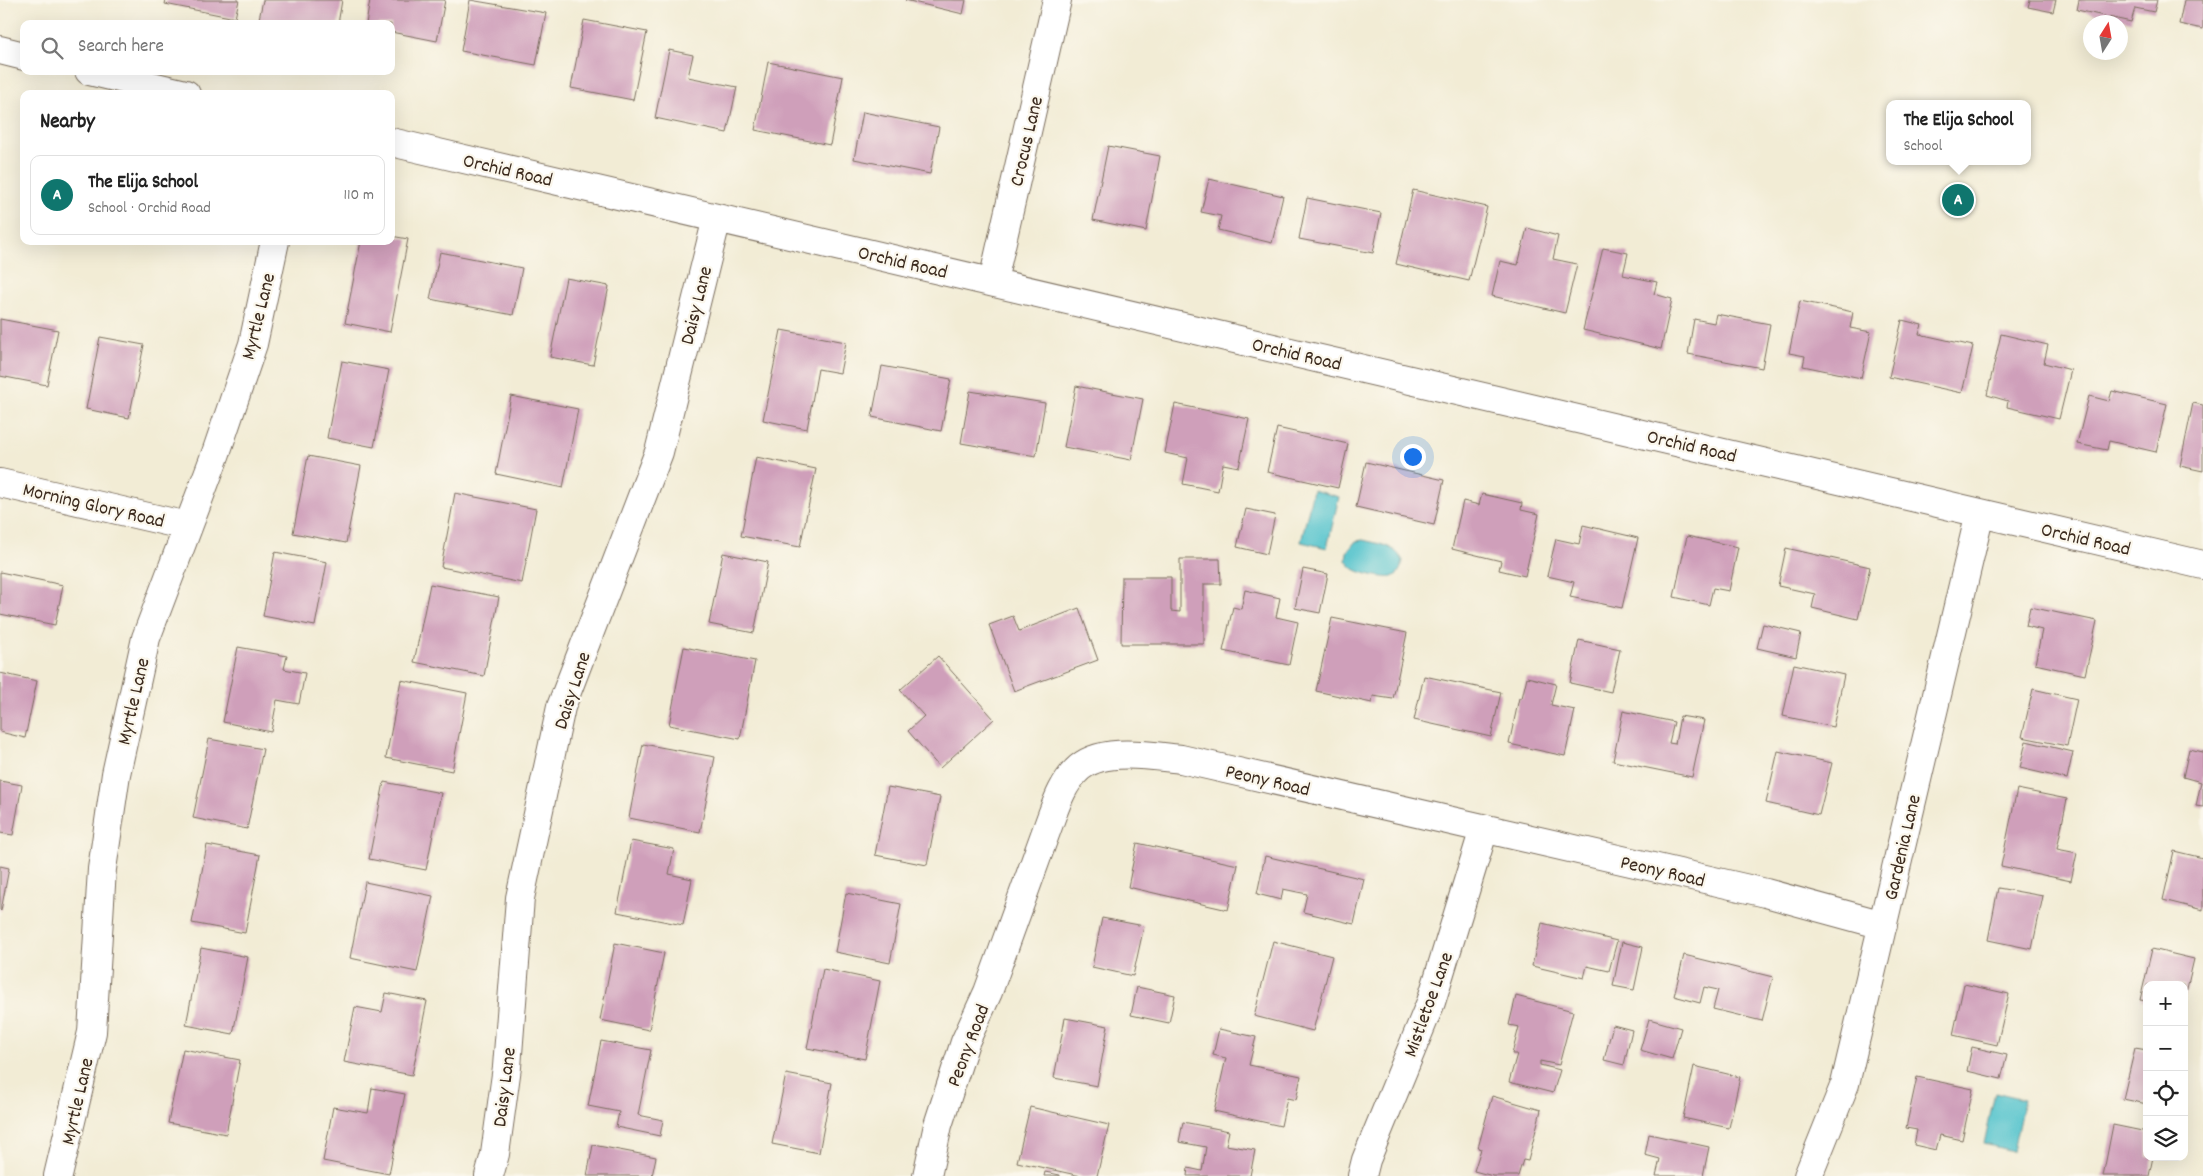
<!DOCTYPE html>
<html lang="en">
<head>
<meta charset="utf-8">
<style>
  :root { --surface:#fff; --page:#f6f6f6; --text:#222; --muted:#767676; --line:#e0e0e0; --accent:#0f766e }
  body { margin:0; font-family:Dekko,sans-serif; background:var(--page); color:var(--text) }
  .controls { position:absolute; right:15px; bottom:15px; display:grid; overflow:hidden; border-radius:10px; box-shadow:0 5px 20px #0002 }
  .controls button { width:45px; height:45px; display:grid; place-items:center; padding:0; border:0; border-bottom:1px solid var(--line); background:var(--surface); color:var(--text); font:25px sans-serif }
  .compass { position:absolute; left:2083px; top:15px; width:45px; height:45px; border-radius:50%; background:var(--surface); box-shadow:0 5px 20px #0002; rotate:11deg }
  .you { position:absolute; left:1412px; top:456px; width:18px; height:18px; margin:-12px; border:4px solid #fff; border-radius:50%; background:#1a73e8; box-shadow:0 0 0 8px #1a73e833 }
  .badge { display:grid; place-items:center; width:32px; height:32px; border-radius:50%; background:var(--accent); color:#fff; font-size:16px; font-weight:700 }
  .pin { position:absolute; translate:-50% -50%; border:2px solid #fff; box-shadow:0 1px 5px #0006 }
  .popup { position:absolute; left:1886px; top:100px; width:145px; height:65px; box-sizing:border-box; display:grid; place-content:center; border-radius:10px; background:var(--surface); filter:drop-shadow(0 1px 4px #0005); font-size:16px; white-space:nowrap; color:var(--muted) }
  .popup b { font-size:19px; color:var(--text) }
  .popup::after { content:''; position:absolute; left:50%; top:100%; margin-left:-10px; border:10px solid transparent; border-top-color:var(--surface) }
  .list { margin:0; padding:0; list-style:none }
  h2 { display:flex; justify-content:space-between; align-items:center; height:65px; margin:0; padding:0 20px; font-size:21px }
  h2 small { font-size:16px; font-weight:400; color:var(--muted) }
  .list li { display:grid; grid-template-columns:32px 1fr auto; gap:15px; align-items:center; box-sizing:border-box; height:80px; margin:0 10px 10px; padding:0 10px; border:1px solid var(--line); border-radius:10px }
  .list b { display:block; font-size:19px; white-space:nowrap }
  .list p { margin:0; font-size:16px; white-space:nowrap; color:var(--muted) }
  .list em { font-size:16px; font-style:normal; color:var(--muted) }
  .icon { flex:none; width:28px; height:28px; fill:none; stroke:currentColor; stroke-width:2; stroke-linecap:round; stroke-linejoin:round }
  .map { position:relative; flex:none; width:2203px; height:1176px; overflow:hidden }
  .search { position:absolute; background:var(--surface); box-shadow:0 5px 20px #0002; left:20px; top:20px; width:375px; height:55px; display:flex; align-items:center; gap:12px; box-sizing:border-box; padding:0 18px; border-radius:10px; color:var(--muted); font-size:19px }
  .panel { position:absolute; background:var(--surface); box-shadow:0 5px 20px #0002; left:20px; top:90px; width:375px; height:155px; border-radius:10px }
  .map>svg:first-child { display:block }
  .water { fill:#56c4cd; stroke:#487776 }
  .building { fill:#cf9fba }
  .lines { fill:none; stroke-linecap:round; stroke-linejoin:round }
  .minor-casing { stroke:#7b6e5e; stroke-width:30 }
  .minor { stroke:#fff; stroke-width:28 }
  .labels { text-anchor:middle; stroke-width:4.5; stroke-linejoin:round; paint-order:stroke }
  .street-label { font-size:20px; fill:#3b2a1e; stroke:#fbf7ec }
</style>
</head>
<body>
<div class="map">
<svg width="2203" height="1176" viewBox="0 0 2203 1176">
  <rect width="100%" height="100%" fill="#fbf7ec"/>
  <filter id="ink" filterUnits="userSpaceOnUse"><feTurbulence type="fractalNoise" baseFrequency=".02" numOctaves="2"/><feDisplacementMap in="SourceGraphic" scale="10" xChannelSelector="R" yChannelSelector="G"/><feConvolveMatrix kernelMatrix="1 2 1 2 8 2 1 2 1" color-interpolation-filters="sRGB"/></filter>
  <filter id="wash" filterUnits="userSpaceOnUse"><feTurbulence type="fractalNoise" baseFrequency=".0096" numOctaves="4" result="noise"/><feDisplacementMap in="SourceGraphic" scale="20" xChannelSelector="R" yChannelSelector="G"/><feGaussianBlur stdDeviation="1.12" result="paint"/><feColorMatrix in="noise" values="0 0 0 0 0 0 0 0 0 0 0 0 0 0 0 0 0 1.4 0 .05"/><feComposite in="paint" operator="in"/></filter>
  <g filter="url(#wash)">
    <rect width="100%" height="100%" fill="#f2ecd5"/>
    <!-- water -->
    <path class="water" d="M1313,490L1339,497L1327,548L1301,542Z
      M1363,540C1379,544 1395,545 1403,561C1401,567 1400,574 1392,577C1386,579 1359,573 1354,569C1350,566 1348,563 1346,560L1347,552L1356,541Z
      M1995,1092L2024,1099L2013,1151L1984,1144Z"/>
    <g id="blocks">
      <!-- building -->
      <path class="building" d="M166,0H239L235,18L165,4Z
        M263,0H342L338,24H258Z
        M370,0H445L437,41L391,32V24H366Z
        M470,0L546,13L536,65L461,51Z
        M905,0H966L963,14Z
        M2030,0H2056L2053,12L2028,7Z
        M2079,0H2157L2154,12L2135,8L2131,22L2077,10Z
        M2184,0H2203V29L2179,24Z
        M584,20L647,32L633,100L571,88Z
        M669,50L693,55L688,77L737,87L727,133L655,118Z
        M768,62L843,77L830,145L755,130Z
        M863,112L939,127L930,174L854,159Z
        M1108,146L1160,156L1146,231L1093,220Z
        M1209,179L1283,196L1272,243L1218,230L1221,216L1201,212Z
        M1413,190L1487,207L1469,281L1396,264Z
        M1307,198L1381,213L1373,253L1299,239Z
        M1527,228L1558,236L1553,259L1577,264L1565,313L1492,296L1500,261L1518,265Z
        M391,236L408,239L390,332L345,323L361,241H391Z
        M1603,248L1628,253L1623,275L1657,282L1654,294L1672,299L1661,349L1583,330Z
        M440,252L522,268L513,315L430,299Z
        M566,278L609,286L593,365L550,357Z
        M1800,301L1853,312L1850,328L1871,332L1861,378L1803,366L1805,356L1789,353Z
        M1716,314L1770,324L1762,368L1688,354L1694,319L1714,323Z
        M0,319L58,330L47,385L0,376Z
        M1902,320L1922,325L1919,334L1973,346L1962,393L1889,377Z
        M781,330L846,342L840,373L818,369L807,429L763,420Z
        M2001,334L2048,345L2044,363L2071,370L2059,419L2007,407L2008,401L1987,395Z
        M100,337L144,345L129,418L86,409Z
        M342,361L389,370L374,447L327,438Z
        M882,366L951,379L941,431L872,417Z
        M1076,386L1143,399L1131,460L1064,447Z
        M970,391L1045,403L1036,456L961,443Z
        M2112,391L2167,404L2156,452L2109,441L2107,450L2077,444L2089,396L2109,401Z
        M511,396L578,409L563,488L496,474Z
        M2193,403L2203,405V471L2180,466Z
        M1175,404L1249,419L1239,467L1223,464L1218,491L1183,484L1188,458L1165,453Z
        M1277,428L1348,444L1338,488L1267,472Z
        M308,456L361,466L346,543L293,533Z
        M756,457L816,469L800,547L741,536Z
        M1366,462L1444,480L1434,525L1356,507Z
        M455,493L536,509L522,583L441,567Z
        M1482,494L1522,503L1521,510L1539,514L1525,576L1499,570L1501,561L1452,549L1463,501L1479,505Z
        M1246,509L1275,515L1267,554L1237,547Z
        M1583,525L1638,538L1622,608L1570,597L1574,582L1547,576L1556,539L1579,544Z
        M1687,536L1738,547L1729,591L1713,588L1709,605L1674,597Z
        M1786,548L1870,567L1858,619L1812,608L1815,594L1778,586Z
        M275,552L327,562L315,626L263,616Z
        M723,553L768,562L754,633L709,624Z
        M1180,559H1220L1221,584H1204V644H1121L1122,577H1171V611L1180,612Z
        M1303,569L1328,574L1320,613L1295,608Z
        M0,572L63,585L55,625L0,614Z
        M430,584L499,597L484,676L414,662Z
        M1245,590L1280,598L1276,617L1298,622L1289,665L1223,651L1233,607L1241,609Z
        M2030,607L2097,621L2085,675L2035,664L2042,630L2026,626Z
        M1079,608L1098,660L1014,691L989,625L1013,616L1019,631Z
        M1332,618L1407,633L1393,699L1373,696L1372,703L1316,691Z
        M1763,624L1801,633L1796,657L1757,648Z
        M1579,640L1620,649L1611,692L1570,683Z
        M238,647L287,656L284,669L305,673L299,704L277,700L271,732L223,722Z
        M684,647L755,661L740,739L669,725Z
        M938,656L994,719L940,768L908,731L924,716L900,690Z
        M1794,664L1844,675L1833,727L1783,716Z
        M0,673L37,681L25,738L0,732Z
        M1424,676L1501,692L1491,737L1414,720Z
        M1527,677L1556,684L1551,705L1575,710L1565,756L1509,744L1519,698H1522Z
        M401,680L467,693L452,771L386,758Z
        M2033,689L2077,699L2067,746L2022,737Z
        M1623,711L1674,722L1669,743L1675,744L1680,716L1704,720L1692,777L1613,761Z
        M209,739L263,749L247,829L193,818Z
        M2026,741L2073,752L2067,779L2020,768Z
        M643,744L715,757L700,832L629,818Z
        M2189,749L2203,752V807L2196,806L2201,782L2183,777Z
        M1778,751L1832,763L1819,815L1766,803Z
        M0,781L22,785L13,835L0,833Z
        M384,782L441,793L426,870L369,859Z
        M888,787L940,797L927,865L875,855Z
        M2017,789L2067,799L2057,849L2077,853L2071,881L2001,866Z
        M631,841L674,849L669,874L692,879L683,925L617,912Z
        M1137,843L1238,865L1228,910L1128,887Z
        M207,845L260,855L245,933L192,923Z
        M2174,851L2203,858V910L2163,900Z
        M1265,856L1364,879L1354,924L1303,912L1307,894L1283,889L1281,900L1257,894Z
        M0,866L9,868L1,911L0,910Z
        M365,882L433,896L417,972L350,958Z
        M1998,888L2043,896L2032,949L1988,940Z
        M846,893L901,904L890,963L835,952Z
        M1102,918L1144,926L1133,976L1092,967Z
        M1542,923L1617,941L1609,971L1587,966L1584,978L1532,966Z
        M1273,941L1332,956L1313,1031L1254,1016Z
        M1622,942L1643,947L1634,990L1613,986Z
        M615,943L664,953L649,1030L600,1020Z
        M201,948L248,957L233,1034L186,1025Z
        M2152,949L2194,959L2185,997L2184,985H2147V1001L2140,1000Z
        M1684,955L1773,977L1762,1021L1713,1009L1718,990L1704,987L1700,1003L1674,996Z
        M823,969L880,981L865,1059L807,1048Z
        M1964,984L2009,994L1997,1045L1953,1035Z
        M1137,987L1175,995L1169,1023L1131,1015Z
        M386,993L427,1001L412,1075L344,1062L355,1007L382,1012Z
        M1516,996L1573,1011L1559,1065L1540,1061V1065L1560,1070L1553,1093L1509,1082L1517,1054H1512L1519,1027L1509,1025Z
        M1065,1018L1108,1026L1097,1086L1054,1078Z
        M1649,1019L1681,1028L1672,1059L1640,1050Z
        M1613,1025L1632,1030L1624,1065L1604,1060Z
        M1219,1029L1256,1037L1249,1065L1301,1076L1296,1100L1287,1098L1281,1126L1214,1111L1226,1058L1213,1055Z
        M601,1041L651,1050L638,1115L663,1120L660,1136L616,1127L619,1112L588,1106Z
        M1972,1047L2007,1055L2001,1079L1967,1071Z
        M2135,1048L2147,1050V1104L2123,1099Z
        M183,1049L240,1060L226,1134L168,1123Z
        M1694,1066L1740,1077L1729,1128L1683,1118Z
        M786,1074L832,1083L819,1153L772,1144Z
        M1917,1077L1973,1089L1962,1140L1940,1135L1936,1150L1914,1145L1917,1130L1906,1128Z
        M372,1088L405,1094L389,1174L323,1161L333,1107L368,1113Z
        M1492,1096L1541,1110L1528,1161L1523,1160L1518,1176H1493L1474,1171L1481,1149L1478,1148Z
        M1030,1107L1109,1125L1097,1176H1081L1017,1162Z
        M1183,1122L1229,1131L1226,1145L1255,1150L1250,1176H1187L1188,1168L1202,1171L1206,1147L1179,1142Z
        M2113,1125L2147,1132V1157H2153L2149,1176H2103Z
        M1649,1134L1709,1147L1703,1176H1656L1660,1159L1645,1155Z
        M593,1145L656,1157L652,1176H587Z
        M1045,1172L1060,1175V1176H1044Z"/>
    </g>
  </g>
  <g filter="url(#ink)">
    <use href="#blocks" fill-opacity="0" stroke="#7b6e5e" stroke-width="1"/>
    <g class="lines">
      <!-- minor casing -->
      <g class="minor-casing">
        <path id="minor" d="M0,50L24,56
          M89,71L186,94
          M391,142L2203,565
          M993,281L1057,0
          M0,483L187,526
          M58,1176L92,1032L102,869L116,774L146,638L216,453L253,344L275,241
          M489,1176L495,1154L507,1067L520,898L561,707L659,452L717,218
          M927,1176L938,1125L965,1042L988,992L1052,815C1058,799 1064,783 1076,771C1099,746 1151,756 1181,759L1766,893L1883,925
          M1362,1176L1366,1160L1431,1002L1484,829
          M1808,1176L1845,1084L1980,513"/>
      </g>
      <!-- minor -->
      <use href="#minor" class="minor"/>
    </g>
  </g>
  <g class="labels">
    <!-- street labels -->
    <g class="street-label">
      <text transform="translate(1025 141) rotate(-77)" y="7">Crocus Lane</text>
      <text transform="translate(508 169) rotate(13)" y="7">Orchid Road</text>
      <text transform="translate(903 261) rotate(13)" y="7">Orchid Road</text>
      <text transform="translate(695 305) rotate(-76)" y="7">Daisy Lane</text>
      <text transform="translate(257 316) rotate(-76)" y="7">Myrtle Lane</text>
      <text transform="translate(1297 353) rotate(13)" y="7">Orchid Road</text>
      <text transform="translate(1692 445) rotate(13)" y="7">Orchid Road</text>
      <text transform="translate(94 504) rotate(13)" y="7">Morning Glory Road</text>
      <text transform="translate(2086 538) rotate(13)" y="7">Orchid Road</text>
      <text transform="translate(571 690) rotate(-72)" y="7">Daisy Lane</text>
      <text transform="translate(132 701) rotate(-77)" y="7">Myrtle Lane</text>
      <text transform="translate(1268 779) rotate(13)" y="7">Peony Road</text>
      <text transform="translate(1901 847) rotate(-77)" y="7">Gardenia Lane</text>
      <text transform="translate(1663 870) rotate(13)" y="7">Peony Road</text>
      <text transform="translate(1427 1004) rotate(-70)" y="7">Mistletoe Lane</text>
      <text transform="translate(967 1045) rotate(-69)" y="7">Peony Road</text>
      <text transform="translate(503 1087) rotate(-83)" y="7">Daisy Lane</text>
      <text transform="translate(76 1101) rotate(-77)" y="7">Myrtle Lane</text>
    </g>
  </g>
</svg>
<div class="controls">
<button>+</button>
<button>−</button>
<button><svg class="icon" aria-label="locate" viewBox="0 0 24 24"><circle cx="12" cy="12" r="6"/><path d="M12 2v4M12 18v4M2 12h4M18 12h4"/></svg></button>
<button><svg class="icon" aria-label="layers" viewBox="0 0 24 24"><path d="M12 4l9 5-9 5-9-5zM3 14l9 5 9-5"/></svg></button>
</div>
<svg class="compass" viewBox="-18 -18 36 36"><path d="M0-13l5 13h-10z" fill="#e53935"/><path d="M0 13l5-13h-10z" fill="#767676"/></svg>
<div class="you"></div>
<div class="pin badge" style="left:1958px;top:200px">A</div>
<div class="popup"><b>The Elija School</b>School</div>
<div class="search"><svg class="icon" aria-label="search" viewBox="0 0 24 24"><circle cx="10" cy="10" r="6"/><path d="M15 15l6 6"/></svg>Search here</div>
<section class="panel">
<h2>Nearby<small></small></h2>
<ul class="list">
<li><span class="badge">A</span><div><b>The Elija School</b><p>School · Orchid Road</p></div><em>110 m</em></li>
</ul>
</section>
</div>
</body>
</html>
